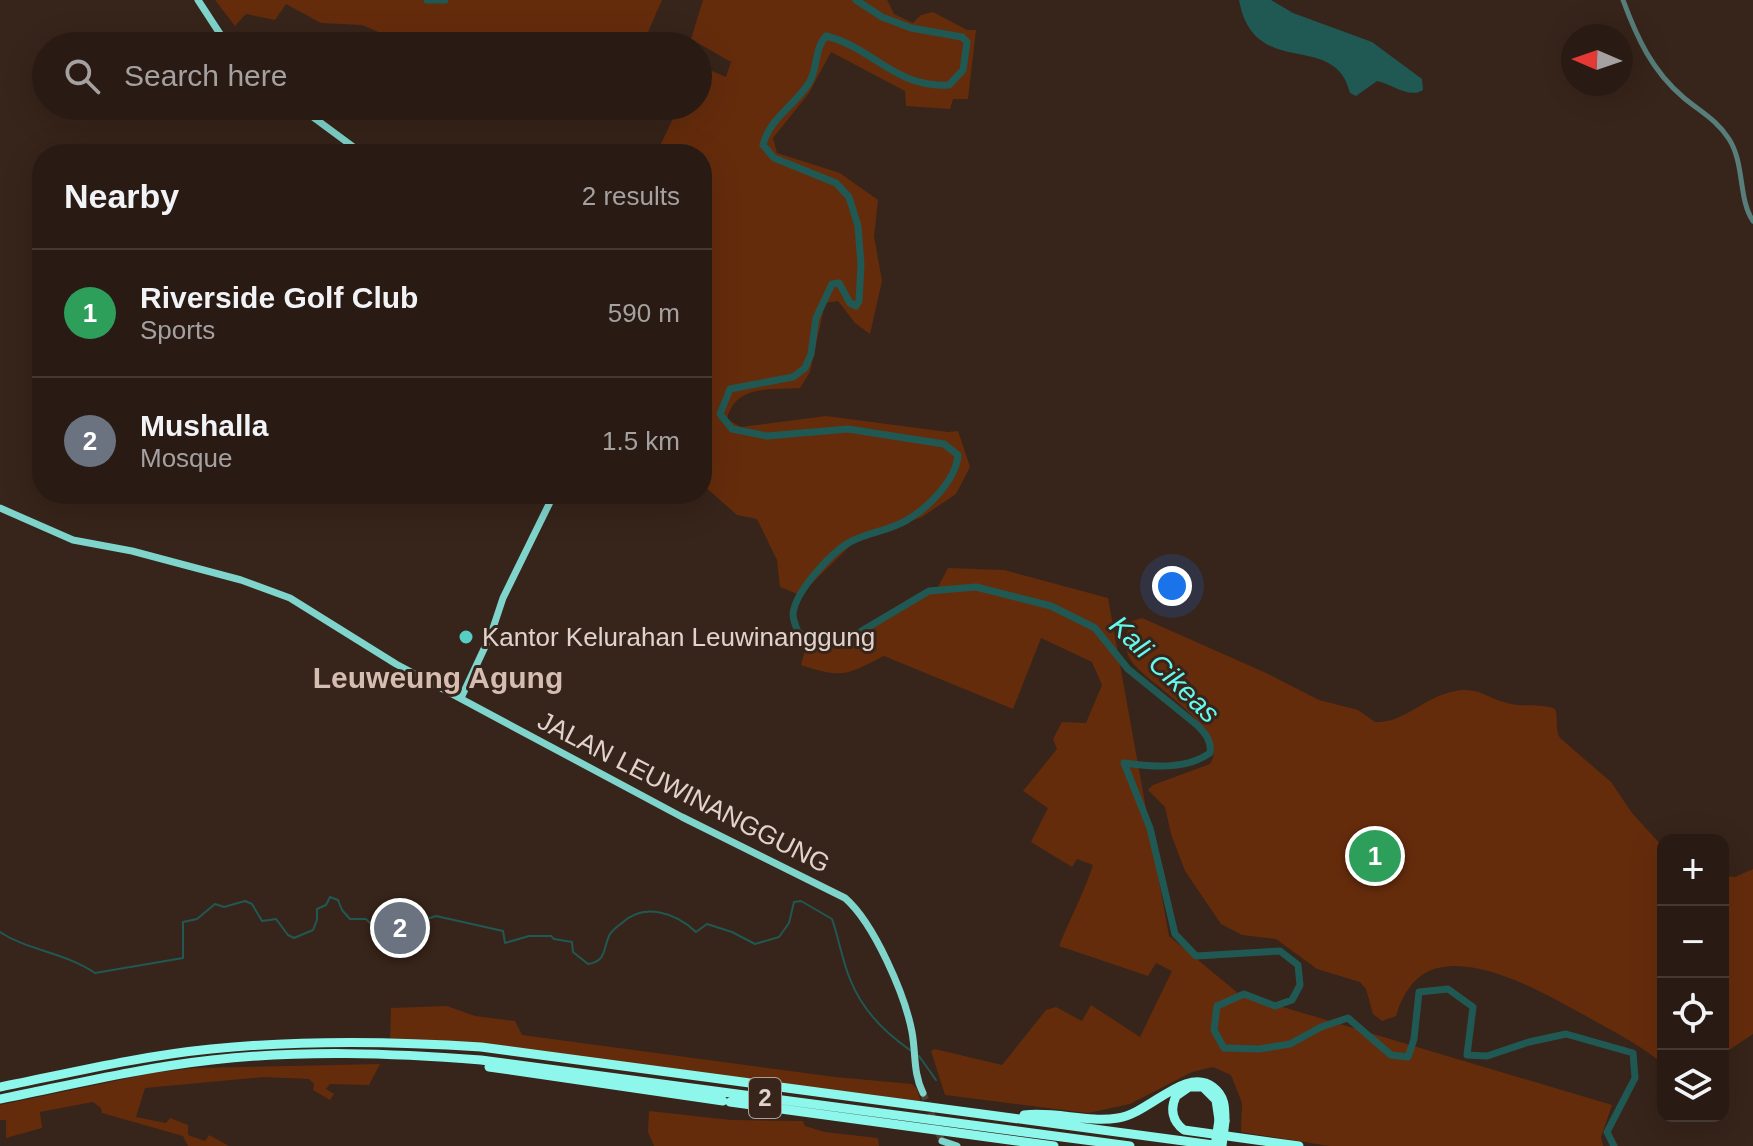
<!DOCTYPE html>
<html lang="en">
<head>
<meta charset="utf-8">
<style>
  :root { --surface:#291b14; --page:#352822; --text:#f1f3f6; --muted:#a5a1a0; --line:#453934; --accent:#56cec3 }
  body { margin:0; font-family:Helvetica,sans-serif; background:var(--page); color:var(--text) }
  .controls { position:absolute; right:24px; bottom:24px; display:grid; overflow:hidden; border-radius:16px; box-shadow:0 8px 32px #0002 }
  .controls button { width:72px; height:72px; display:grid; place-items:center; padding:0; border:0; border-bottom:2px solid var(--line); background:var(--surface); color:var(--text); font:40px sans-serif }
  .compass { position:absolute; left:1561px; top:24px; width:72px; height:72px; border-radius:50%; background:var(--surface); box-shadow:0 8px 32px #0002; rotate:272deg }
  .you { position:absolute; left:1172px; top:586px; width:28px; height:28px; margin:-20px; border:6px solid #fff; border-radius:50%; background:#1a73e8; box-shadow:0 0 0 12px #1a73e833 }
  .badge { display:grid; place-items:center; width:52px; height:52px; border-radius:50%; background:var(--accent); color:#fff; font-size:26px; font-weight:700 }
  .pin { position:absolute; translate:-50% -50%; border:4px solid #fff; box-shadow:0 2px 8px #0006 }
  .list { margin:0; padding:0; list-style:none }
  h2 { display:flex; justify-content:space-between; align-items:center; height:104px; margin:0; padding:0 32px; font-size:34px }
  h2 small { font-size:26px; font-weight:400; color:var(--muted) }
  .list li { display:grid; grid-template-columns:52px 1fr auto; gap:24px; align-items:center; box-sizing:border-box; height:128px; padding:0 32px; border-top:2px solid var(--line) }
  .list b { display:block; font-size:30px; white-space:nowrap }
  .list p { margin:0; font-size:26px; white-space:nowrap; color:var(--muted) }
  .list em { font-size:26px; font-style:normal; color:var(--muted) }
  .icon { flex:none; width:44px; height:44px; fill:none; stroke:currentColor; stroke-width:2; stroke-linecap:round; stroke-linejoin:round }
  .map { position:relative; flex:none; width:1753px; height:1146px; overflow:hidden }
  .search { position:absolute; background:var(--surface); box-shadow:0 8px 32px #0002; left:32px; top:32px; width:680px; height:88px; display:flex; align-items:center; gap:20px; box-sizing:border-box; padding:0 28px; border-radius:44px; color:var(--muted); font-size:30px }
  .panel { position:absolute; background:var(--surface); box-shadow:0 8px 32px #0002; left:32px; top:144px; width:680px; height:360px; border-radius:32px }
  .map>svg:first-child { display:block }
  .green { fill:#652c0c }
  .water { fill:#205954 }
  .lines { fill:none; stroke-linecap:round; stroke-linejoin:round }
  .stream { stroke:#205954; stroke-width:2 }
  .river { stroke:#205954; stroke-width:7 }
  .major-tunnel { stroke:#503e35; stroke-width:7; stroke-dasharray:7 3.5; stroke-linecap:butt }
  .minor { stroke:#577e7a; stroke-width:5 }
  .major { stroke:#7fd5cc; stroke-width:7 }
  .highway { stroke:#8ef7ec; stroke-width:9 }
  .highway-bridge { stroke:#8ef7ec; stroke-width:9 }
  .poi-dot { fill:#56cec3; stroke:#37241a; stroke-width:3 }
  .labels { text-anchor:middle; stroke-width:6; stroke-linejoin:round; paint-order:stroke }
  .shield { fill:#37241a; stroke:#ad9e97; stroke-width:2 }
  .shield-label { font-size:24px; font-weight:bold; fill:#e0d3cd }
  .poi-label { font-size:26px; fill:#e0d3cd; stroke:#37241a; text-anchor:start }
  .street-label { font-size:26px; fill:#e0d3cd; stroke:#37241a }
  .water-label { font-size:28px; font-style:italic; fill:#62faed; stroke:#37241a }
  .quarter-label { font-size:30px; font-weight:bold; fill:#d6bdb1; stroke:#37241a }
</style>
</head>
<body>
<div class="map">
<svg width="1753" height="1146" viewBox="0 0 1753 1146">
  <rect width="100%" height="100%" fill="#37241a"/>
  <!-- green -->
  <path class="green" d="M215,0H662L642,46H473L452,40L445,46H411L362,25L321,23L286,4L275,20L246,14L235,26Z
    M703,0H887L894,14L913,23L921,15L933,12L967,30H976L968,99H953L950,109L906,106L905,91L831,52L809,93L773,138L777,153L840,173L878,200L874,236L882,281L870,334L855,323L838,301L825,303L810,372L800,388C769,390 736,384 727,419L741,427L826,416L948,432L958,431L970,467L956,494L922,517L853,543L800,595L780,587L777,560L757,519L737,515L702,484V154H648L657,152L679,106H698V65L726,77L731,62L691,39Z
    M948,568L1004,570L1108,598L1169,936L1239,994L1612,1105L1601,1137L1603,1146H1329L1241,1132L1242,1103L1231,1075L1213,1067L1192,1072L1130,1104L1088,1113L945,1095L931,1051L935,1049L1002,1065L1046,1010L1056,1007L1082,1021L1091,1005L1140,1037L1172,971L1156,963L1148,976L1059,946C1070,918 1084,893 1093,865L1077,859L1072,867L1031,842L1048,808L1023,791L1057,749L1053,739L1062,722L1086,723L1102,685L1092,662L1041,638L1013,709L884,656C846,675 843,679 801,665L807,643L843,646L894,608L937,589Z
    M1142,618L1264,672L1319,700L1358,710L1375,722C1400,723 1417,705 1439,696C1478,680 1483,700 1517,705C1530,706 1543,704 1555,709C1559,719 1554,728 1560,738L1611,782L1632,813L1663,847V1064C1643,1047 1618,1034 1595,1021C1554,999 1482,954 1434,969C1413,976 1402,996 1396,1016L1382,1021L1373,1014L1366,989L1360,982L1317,969L1276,939L1242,935L1221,924L1185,871L1171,834L1165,807L1148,790L1153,785L1210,764C1232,731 1149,685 1132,662C1123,650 1125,633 1132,621Z
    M1753,869V1034L1729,1050L1723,1061V876L1735,877Z
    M447,1006L475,1016L515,1021L522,1035L835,1077L912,1084L917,1089L922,1106L481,1047L390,1044L391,1008Z
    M380,1064L369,1085L330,1084L326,1089L334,1094L330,1100L313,1090L314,1084L309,1079L264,1077L145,1088L136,1117L166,1123L170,1118L188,1125V1135L205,1141L209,1135L229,1146H188L183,1136L102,1113L101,1108L93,1102L40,1112L42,1128L6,1138V1120H0V1105L153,1073L194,1068Z
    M649,1111L731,1120L803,1121L805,1126L825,1132L878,1138L879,1146H654L648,1132Z"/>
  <!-- water -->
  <path class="water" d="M1239,0H1271L1293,13L1372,42L1422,79L1423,90C1409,99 1392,84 1377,81L1356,96L1350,93C1335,29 1254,82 1239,0Z"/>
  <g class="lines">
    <!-- stream -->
    <path class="stream" d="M0,932C29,951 64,952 95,973L183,958V922L197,919L215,904L224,907L245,901L252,904L262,921L276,919L288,935L294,938L313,930L317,920V909L326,905L330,897L338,900L342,910L350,919H366L372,925L383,929L393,925L406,926L436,916L503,931L505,943L529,936H551L554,939L572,942L573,952L588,964C606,962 603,949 609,936C611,931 618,926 622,923C644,902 676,913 696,932L707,924L732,932L755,944L779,937L789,923L794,902L801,901L832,919C839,939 842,960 850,979C862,1010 884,1032 910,1050
      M919,1056L936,1080"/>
    <!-- river -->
    <path class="river" d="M427,0H445
      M856,0L882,17L911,28L962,37L967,42L963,70L949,85C894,88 874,48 826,36C814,49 818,69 809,83C795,105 769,119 763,145L774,158L836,183L849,197L858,226L861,265L859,301L856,306L850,303L839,283L832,284L816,318L811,354L805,368L793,377L730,389L720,414L732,429L767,436L848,429L944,444L958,455C956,480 928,508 907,520C891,530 871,532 854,540C834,549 795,591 793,614C793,620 796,627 798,632C813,642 830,642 848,639L929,591L976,587L1051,606L1095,628L1128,669L1197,725C1205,733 1212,741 1210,753C1186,770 1151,767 1124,763L1150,828L1175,934L1196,956L1280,951L1298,965L1300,985L1292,1000L1275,1006L1244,994L1217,1006L1214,1030L1224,1048L1259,1049L1290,1044L1321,1027L1348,1018L1391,1055L1408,1057L1414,1039L1419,992L1448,989L1473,1007L1467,1055L1487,1056L1529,1042L1566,1034L1633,1053L1635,1078L1607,1132L1614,1146"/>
    <!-- major-tunnel -->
    <path class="major-tunnel" d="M923,1093L942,1141"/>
    <!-- minor -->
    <path class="minor" d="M1623,0C1637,38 1652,71 1684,98C1701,112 1717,120 1729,139C1745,164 1738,199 1753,221"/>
    <!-- major -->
    <path class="major" d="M198,0L228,46
      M298,106L363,154
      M0,508L73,540L132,551L241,580L290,598L396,664L682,817L845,898C874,923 905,995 912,1032C916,1054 913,1073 923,1093
      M461,698L491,634L503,598L554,494
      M942,1141L957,1146"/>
    <!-- highway -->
    <path class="highway" d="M489,1067L723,1101
      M0,1087C70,1073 140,1056 211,1049C300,1040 392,1041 481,1047L1221,1146
      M0,1099C70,1085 140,1068 212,1060C302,1050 391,1053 481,1060L1130,1146
      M730,1102L1054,1146
      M1024,1115C1055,1111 1087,1123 1118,1118C1150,1113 1186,1066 1213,1087C1225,1096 1225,1107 1225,1121
      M1219,1120L1216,1100L1203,1087H1189L1176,1096C1170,1109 1172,1121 1184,1130L1299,1146"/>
    <!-- highway-bridge -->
    <path class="highway-bridge" d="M1215,1146L1219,1120
      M1222,1146L1225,1121"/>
  </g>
  <!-- markers -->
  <circle class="poi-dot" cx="466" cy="637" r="8"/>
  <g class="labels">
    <!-- shield labels -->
    <rect class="shield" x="749" y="1078" width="32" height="40" rx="6"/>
    <g class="shield-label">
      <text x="765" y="1106">2</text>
    </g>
    <!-- poi labels -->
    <g class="poi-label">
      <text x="482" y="646">Kantor Kelurahan Leuwinanggung</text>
    </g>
    <!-- street labels -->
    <g class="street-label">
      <text transform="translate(684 792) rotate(27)" y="9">JALAN LEUWINANGGUNG</text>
    </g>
    <!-- water labels -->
    <g class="water-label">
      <text transform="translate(1165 669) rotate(44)" y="10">Kali Cikeas</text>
    </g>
    <!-- quarter labels -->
    <g class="quarter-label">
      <text x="438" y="688">Leuweung Agung</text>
    </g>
  </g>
</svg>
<div class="controls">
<button>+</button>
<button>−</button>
<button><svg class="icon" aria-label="locate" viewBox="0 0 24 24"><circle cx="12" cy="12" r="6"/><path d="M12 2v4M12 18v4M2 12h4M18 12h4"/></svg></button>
<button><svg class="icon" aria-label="layers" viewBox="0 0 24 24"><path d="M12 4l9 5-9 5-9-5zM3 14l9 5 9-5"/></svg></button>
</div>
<svg class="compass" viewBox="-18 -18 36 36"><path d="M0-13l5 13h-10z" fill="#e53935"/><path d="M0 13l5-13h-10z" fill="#a5a1a0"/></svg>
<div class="you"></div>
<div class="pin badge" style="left:1375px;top:856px;background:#2e9e5b">1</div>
<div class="pin badge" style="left:400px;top:928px;background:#6b7280">2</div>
<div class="search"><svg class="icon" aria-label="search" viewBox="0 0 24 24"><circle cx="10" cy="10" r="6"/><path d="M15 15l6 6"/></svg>Search here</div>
<section class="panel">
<h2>Nearby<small>2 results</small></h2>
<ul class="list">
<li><span class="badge" style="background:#2e9e5b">1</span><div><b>Riverside Golf Club</b><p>Sports</p></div><em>590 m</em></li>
<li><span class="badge" style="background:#6b7280">2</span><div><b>Mushalla</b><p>Mosque</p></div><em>1.5 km</em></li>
</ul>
</section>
</div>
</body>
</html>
